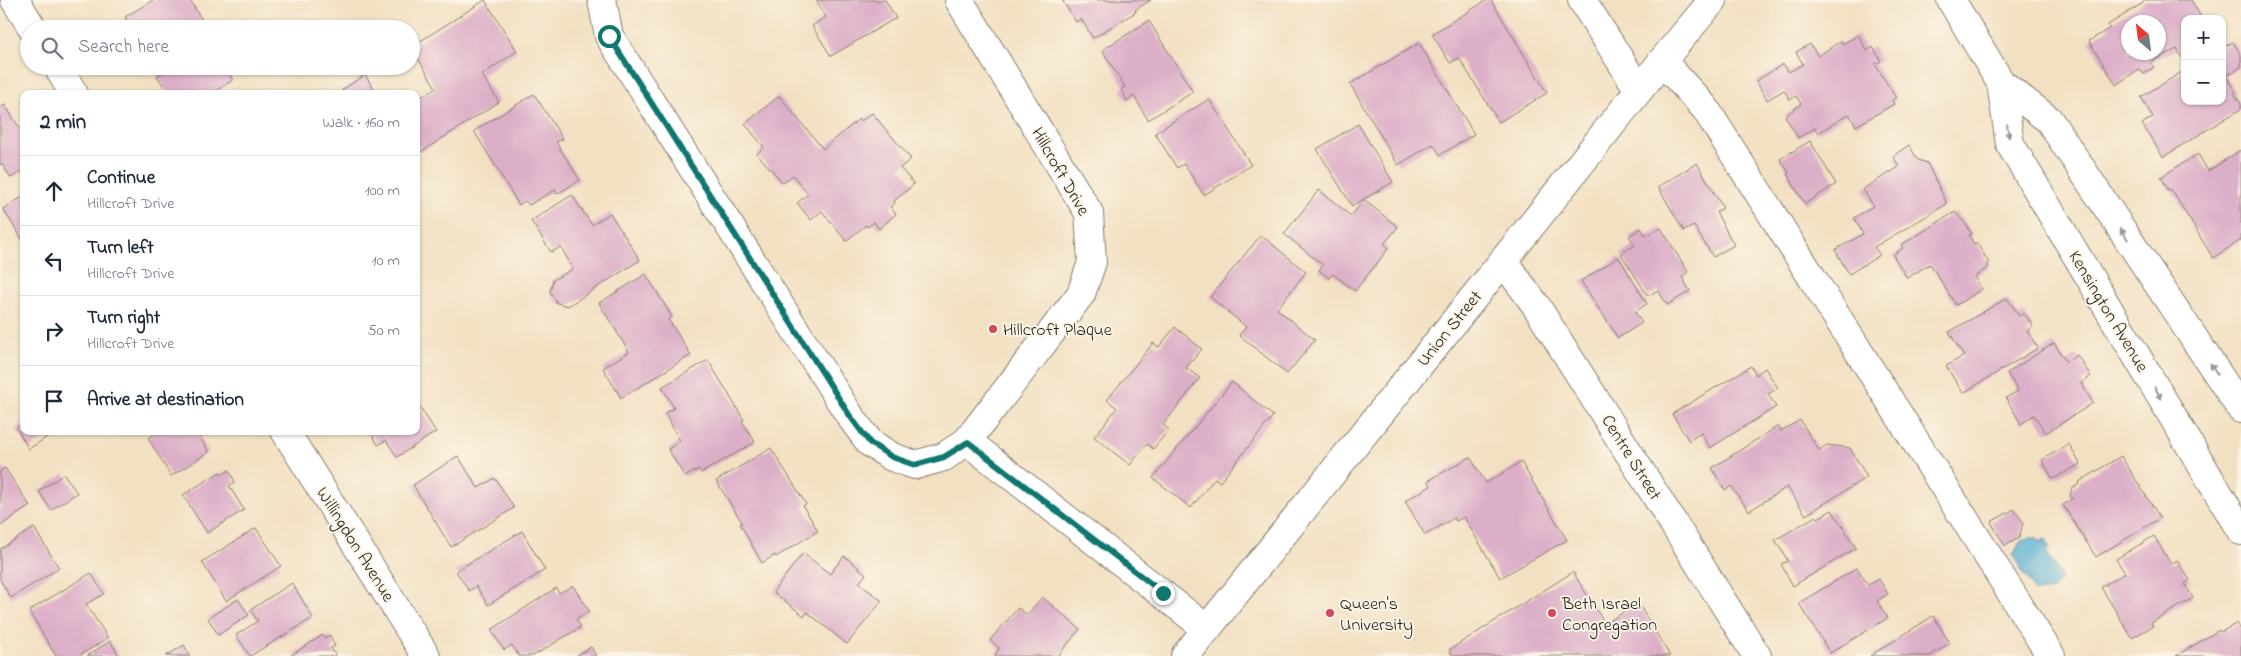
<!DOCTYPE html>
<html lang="en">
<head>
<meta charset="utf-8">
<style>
  :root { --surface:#fff; --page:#f2f2f3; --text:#1f2937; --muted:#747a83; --line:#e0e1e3 }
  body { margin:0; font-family:"Indie Flower",sans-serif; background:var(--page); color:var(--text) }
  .controls { position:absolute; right:15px; top:15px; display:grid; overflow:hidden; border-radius:10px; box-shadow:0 1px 4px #0004 }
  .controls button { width:45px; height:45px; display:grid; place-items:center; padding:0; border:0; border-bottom:1px solid var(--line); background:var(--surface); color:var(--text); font:25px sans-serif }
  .compass { position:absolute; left:2121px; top:15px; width:45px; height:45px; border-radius:50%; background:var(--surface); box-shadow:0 1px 4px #0004; rotate:332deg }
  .stop { position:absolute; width:15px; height:15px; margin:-11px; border:4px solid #0f766e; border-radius:50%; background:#fff }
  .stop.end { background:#0f766e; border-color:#fff; box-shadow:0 1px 5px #0008 }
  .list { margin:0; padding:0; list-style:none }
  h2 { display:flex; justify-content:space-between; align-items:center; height:65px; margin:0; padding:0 20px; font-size:21px }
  h2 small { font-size:16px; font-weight:400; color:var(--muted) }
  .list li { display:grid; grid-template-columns:32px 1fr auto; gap:15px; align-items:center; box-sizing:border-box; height:70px; padding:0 20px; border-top:1px solid var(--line) }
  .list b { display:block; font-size:19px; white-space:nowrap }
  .list p { margin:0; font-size:16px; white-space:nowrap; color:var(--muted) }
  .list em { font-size:16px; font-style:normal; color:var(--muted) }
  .icon { flex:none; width:28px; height:28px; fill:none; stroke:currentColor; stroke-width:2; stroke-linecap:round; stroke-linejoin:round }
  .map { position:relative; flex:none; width:2241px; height:656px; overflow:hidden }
  .search { position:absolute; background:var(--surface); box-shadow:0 1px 4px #0004; left:20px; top:20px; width:400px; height:55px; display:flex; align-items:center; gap:12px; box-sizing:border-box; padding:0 18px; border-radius:28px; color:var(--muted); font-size:19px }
  .panel { position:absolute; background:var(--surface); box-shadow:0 1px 4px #0004; left:20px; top:90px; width:400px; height:345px; border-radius:10px }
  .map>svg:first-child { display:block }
  .water { fill:#55add2; stroke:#386477 }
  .building { fill:#dcafc8; fill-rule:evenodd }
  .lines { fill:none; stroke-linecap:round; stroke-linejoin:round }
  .minor-casing { stroke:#877e6f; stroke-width:30 }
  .major-casing { stroke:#877e6f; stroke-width:30 }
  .minor { stroke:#fff; stroke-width:28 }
  .major { stroke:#fff; stroke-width:28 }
  .oneway { fill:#999 }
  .route { stroke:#0f766e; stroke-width:6 }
  .poi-dot { fill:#d1495b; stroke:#fcf5e5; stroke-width:2 }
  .labels { text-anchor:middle; stroke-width:4; stroke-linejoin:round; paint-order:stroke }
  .street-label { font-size:18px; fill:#1c1c1c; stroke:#fcf5e5 }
  .poi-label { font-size:18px; fill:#1c1c1c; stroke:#fcf5e5; text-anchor:start }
</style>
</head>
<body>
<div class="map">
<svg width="2241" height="656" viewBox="0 0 2241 656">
  <rect width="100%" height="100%" fill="#fcf5e5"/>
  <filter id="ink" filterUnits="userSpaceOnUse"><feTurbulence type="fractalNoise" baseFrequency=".02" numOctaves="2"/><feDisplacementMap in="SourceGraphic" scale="10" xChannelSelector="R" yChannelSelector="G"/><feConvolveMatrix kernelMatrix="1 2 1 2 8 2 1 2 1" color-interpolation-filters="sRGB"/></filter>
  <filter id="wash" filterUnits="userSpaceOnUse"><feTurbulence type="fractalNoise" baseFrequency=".0096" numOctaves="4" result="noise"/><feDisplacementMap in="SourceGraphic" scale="20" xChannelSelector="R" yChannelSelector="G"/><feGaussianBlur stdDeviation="1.12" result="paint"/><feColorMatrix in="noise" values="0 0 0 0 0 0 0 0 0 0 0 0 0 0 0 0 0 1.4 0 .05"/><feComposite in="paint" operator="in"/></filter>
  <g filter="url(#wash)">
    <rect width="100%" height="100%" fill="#f2e0c2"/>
    <!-- water -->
    <path class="water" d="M2029,538H2037L2039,542L2045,539L2050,548L2046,552L2061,576L2060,581L2053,590L2035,592L2013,556L2020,542Z"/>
    <g id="blocks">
      <!-- building -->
      <path class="building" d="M153,0H190L202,20L186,29H132L125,17Z
        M485,0L517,51L482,75L499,102L421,152L416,144V100L436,88L411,47Z
        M816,0H885L896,18L831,56L812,26L826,17Z
        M1062,0H1151L1135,10L1136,12L1093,38L1081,19L1076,22Z
        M1487,0H1491L1547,93L1499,122L1459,58L1450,63L1432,34Z
        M2145,0H2191L2202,19H2185V63L2177,49L2151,62L2154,67L2144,74L2139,69L2116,85L2089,41L2110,28L2108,25L2143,3ZM2128,22H2158V52H2128Z
        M1149,21L1193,92L1148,120L1134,96L1127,101L1121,89L1125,87L1102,50Z
        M1858,35L1867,51L1873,47L1881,61L1875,64L1896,98L1892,100L1894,104L1856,126L1849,114L1818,133L1815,128L1798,138L1785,116L1801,104L1796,96L1790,100L1784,90L1767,100L1756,81L1783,64L1789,72L1803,64L1796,52L1810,44L1818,56L1841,41L1843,44Z
        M2233,42L2241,55V67L2226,76L2236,93L2235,95L2241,104V109L2163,157L2142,124L2153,117L2141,97L2185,70V101H2222V48Z
        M1419,43L1474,134L1440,155L1433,144L1398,165L1350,84Z
        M172,66H224L233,80L211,94H169L157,76Z
        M365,75L377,94H344L342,90Z
        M534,94L563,139L556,142L580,180L557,194L555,190L529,205L525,201L519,205L474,131Z
        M779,96L823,149L859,119L861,121L872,113L911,159L900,168L914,184L894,201L895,203L890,207L896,214L879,229L874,222L868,227L866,225L846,241L822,211L811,220L797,203L808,194L793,175L783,183L757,154L764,147L745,124Z
        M1209,99L1251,165L1204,195L1184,164L1177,168L1155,133Z
        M5,105L24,135V170L11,178L2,164L0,165V108Z
        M1358,124L1393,182L1352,206L1317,149Z
        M1810,141L1836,184L1805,204L1787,174L1789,173L1780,159Z
        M1909,145L1918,160L1927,163L1947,204L1874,247L1880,255L1849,274L1835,250L1863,234L1854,218L1873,206L1863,189L1899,167L1893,156Z
        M2241,150V240L2213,258L2171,189L2169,191L2161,177L2198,154L2208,171Z
        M1697,163L1723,208L1716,212L1734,245L1713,257L1694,226L1684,231L1658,187Z
        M1319,190L1351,216L1364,200L1398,227L1384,244L1389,248L1355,291L1333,274L1329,278L1319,270L1323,265L1284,234Z
        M572,195L592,225L610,213L640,260L568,306L557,303L550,292L553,280L573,269L561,247L551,252L531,221Z
        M24,196V242L3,209Z
        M1955,212L1965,223L1972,234L1969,235L1974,244L1977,243L1989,263L1987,264L1989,267L1974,277L1982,289L1956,305L1930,264L1907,278L1893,255L1903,248L1901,245Z
        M1641,228L1646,236L1661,228L1688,272L1682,277L1690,291L1667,305L1658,290L1648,296L1621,254L1635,245L1629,236Z
        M1261,235L1306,272L1277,309L1315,340L1287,374L1239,335L1246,327L1210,297Z
        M1619,257L1647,304L1635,312L1642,323L1618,338L1581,281Z
        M646,274L672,317L668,319L691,355L621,398L603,368L629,352L599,303Z
        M2007,298L2019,316L2024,313L2033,326L2027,331L2038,348L1963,393L1946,366L1964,356L1949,332Z
        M1175,327L1202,349L1186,368L1200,378L1163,425L1169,430L1153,449L1147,444L1130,465L1094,437L1117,408L1107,400L1153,343L1159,347Z
        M2054,343L2066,362L2077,355L2091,376L2081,383L2093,403L2046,433L2034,415L2021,424L2006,398L2018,391L2007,373Z
        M708,360L744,420L742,421L755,442L701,473L699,469L685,477L668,449L680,441L665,413L674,408L662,387Z
        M1751,366L1756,375L1765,368L1778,388L1768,394L1776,407L1710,448L1701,433L1689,441L1672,414Z
        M1232,382L1273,416L1220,482L1215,478L1191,508L1153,478Z
        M416,401L436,432L397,457L386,440L378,445L370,431H416Z
        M1800,420L1819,450L1827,445L1850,448L1867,477L1806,515L1787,487L1749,511L1731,486L1725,490L1712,468L1778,426L1781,431Z
        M24,423V431H56L29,449L16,428Z
        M159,431H196L209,452L171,476L148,438Z
        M2069,444L2080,464L2053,479L2042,460Z
        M771,448L806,504L803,506L818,531L776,557L775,555L762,563L740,524L742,523L740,519L716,481Z
        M458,456L478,488L495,478L514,508L451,547L413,485Z
        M2121,456L2160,518L2096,557L2063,505L2072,499L2070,496L2072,488L2080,484L2079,482Z
        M1470,457L1486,483L1521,462L1567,540L1500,578L1464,517L1456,521L1454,518L1425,535L1405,501L1431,486L1428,481Z
        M5,468L30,506L0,526V471Z
        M229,470L235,482L229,486L244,510L207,533L183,495L220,472L222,475Z
        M64,474L77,493L51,510L39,491Z
        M2014,509L2023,522L2019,538L2005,546L1991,522Z
        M1832,510L1856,548L1793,586L1781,564L1788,561L1775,540L1816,516L1818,518Z
        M34,528L59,568L11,598L0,580V549Z
        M256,528L281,566L226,601L202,562Z
        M522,531L545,570L488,605L476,586L469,591L456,571Z
        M2154,536L2171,564L2177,560L2190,580L2185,584L2193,598L2151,623L2153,626L2132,638L2101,587L2125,573L2116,559Z
        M803,553L830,574L844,556L847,558L866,574L859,583L882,601L847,644L807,612L804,616L773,592Z
        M1857,568L1868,585L1879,579L1888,594L1877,601L1888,618L1830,653L1799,603Z
        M1573,572L1605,624L1638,603L1670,656H1453L1449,650Z
        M91,573L104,594L86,604L108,638L79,656H56L29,611Z
        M292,583L313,618L250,656L236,635L258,621L250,610Z
        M573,586L589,611L576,619L581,627L533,656H519L512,645L504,650L491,630L556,588L559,593Z
        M1042,597L1080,629L1058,656H995L999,648L990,640L1018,608L1027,615Z
        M238,599L249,615L218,635L208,618Z
        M1933,616L1950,643L1930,656H1870Z
        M2237,623L2241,630V656H2176L2219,630L2221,632Z
        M323,635L325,638L330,635L335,646L331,648L336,656H290Z
        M110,641L119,656H87Z
        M184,645L190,656H166Z
        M591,647L596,656H576Z"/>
    </g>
  </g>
  <g filter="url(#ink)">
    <use href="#blocks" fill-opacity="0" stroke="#877e6f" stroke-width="1"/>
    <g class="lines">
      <!-- minor casing -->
      <g class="minor-casing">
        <path id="minor" d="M15,0L33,29
          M602,0L609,36L850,416L870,443L892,457L915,465L944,457L967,441L1081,294L1092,262L1089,213L959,0
          M1582,0L1639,90
          M1951,0L2001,83L2049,120L2241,409
          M1662,61L1705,108L2051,656
          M57,66L74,94
          M2001,83L2010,144L2241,531
          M1503,261L1535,304L1757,656
          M285,431L426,656
          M967,441L1207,629"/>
      </g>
      <!-- major casing -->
      <g class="major-casing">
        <path id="major" d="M1185,656L1503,261L1667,55L1713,0"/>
      </g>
      <!-- minor -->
      <use href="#minor" class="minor"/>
      <!-- major -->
      <use href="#major" class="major"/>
    </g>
    <!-- one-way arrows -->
    <defs><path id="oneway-solid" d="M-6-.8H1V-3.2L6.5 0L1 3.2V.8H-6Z" transform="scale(1.25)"/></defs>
    <g class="oneway">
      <use href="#oneway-solid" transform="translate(2008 131) rotate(82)"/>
      <use href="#oneway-solid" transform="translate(2124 234) rotate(-124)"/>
      <use href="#oneway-solid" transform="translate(2214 369) rotate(-124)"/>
      <use href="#oneway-solid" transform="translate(2158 393) rotate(59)"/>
    </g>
  </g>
  <g class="lines" filter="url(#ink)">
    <!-- route -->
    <path class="route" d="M609,36L850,416L870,443L892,457L915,465L944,457L968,442L1163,593"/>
  </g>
  <!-- markers -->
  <g class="poi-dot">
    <circle cx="993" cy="329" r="5"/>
    <circle cx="1330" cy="613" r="5"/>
    <circle cx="1552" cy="613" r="5"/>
  </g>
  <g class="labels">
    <!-- street labels -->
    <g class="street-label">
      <text transform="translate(1061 171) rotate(60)" y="6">Hillcroft Drive</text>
      <text transform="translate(2109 311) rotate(59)" y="6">Kensington Avenue</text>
      <text transform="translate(1449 328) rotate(-51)" y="6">Union Street</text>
      <text transform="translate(1632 457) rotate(58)" y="6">Centre Street</text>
      <text transform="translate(356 544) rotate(58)" y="6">Willingdon Avenue</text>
    </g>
    <!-- poi labels -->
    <g class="poi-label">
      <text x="1003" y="335">Hillcroft Plaque</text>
      <text x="1340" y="609">Queen's<tspan x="1340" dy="21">University</tspan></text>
      <text x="1562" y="609">Beth Israel<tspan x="1562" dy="21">Congregation</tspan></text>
    </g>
  </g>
</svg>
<div class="controls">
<button>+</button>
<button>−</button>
</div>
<svg class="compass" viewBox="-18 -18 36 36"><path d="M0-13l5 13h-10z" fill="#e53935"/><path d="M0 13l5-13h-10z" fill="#747a83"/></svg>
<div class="stop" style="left:609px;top:36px"></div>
<div class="stop end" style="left:1163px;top:593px"></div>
<div class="search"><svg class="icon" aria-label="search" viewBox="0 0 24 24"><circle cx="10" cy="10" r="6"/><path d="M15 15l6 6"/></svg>Search here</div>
<section class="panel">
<h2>2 min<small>Walk · 160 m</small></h2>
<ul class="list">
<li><svg class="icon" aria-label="ahead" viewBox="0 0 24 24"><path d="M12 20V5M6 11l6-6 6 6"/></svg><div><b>Continue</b><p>Hillcroft Drive</p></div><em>100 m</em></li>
<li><svg class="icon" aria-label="left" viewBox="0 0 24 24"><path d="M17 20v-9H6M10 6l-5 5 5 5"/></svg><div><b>Turn left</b><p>Hillcroft Drive</p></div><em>10 m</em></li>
<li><svg class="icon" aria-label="right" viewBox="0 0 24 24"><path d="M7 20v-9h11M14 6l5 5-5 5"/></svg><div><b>Turn right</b><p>Hillcroft Drive</p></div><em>50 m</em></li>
<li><svg class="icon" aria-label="arrive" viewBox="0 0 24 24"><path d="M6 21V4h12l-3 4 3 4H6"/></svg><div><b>Arrive at destination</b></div></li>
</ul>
</section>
</div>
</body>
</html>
